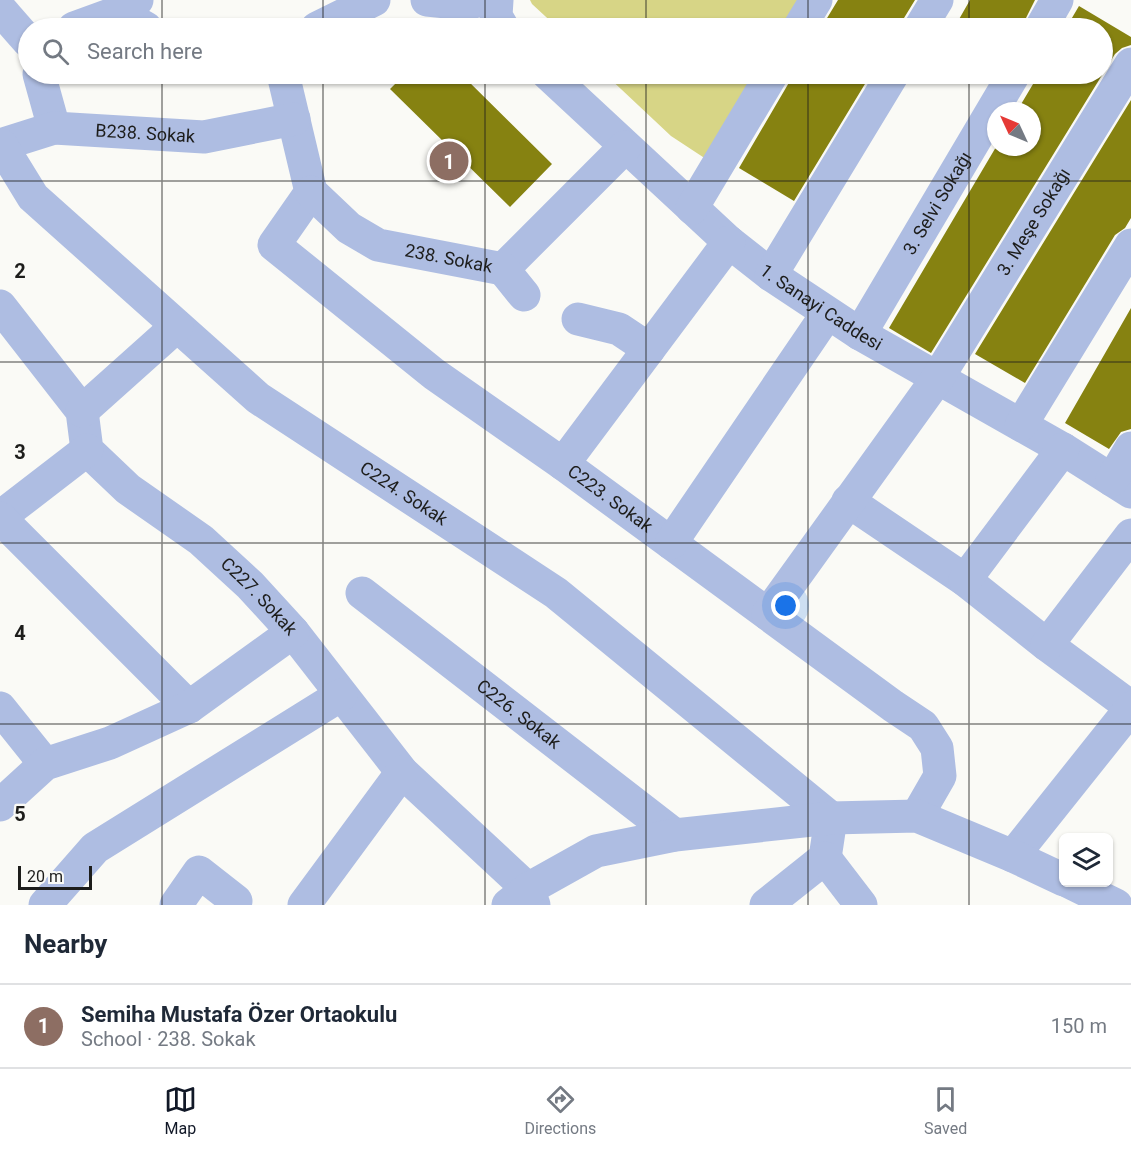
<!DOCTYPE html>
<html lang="en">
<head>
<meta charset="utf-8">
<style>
  :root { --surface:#fff; --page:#f2f2f3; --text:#1f2937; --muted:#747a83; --line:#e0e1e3; --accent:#111827 }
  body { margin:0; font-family:Roboto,sans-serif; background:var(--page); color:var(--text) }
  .controls { position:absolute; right:18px; bottom:18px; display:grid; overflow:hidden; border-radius:9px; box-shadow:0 2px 4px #0004 }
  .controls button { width:54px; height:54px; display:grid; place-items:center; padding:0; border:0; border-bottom:2px solid var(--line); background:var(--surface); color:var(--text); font:30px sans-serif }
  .compass { position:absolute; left:987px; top:102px; width:54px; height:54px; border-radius:50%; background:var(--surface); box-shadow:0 2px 4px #0004; rotate:314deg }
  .scale { position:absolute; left:18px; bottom:15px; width:74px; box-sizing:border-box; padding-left:6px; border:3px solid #1d1d1b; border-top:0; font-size:16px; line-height:21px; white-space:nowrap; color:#1d1d1b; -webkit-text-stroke:4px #fafaf6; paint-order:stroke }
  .you { position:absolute; left:786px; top:606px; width:21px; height:21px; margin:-15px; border:4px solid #fff; border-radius:50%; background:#1a73e8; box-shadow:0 0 0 9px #1a73e833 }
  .badge { display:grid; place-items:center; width:39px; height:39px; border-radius:50%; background:var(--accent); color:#fff; font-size:20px; font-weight:700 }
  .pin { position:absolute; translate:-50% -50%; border:3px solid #fff; box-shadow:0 2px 6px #0006 }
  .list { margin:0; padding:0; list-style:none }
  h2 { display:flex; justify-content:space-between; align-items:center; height:78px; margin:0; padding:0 24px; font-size:26px }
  h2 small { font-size:20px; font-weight:400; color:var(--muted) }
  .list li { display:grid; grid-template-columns:39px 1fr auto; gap:18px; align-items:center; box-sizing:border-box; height:84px; padding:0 24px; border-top:2px solid var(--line) }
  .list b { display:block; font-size:22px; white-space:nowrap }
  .list p { margin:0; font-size:20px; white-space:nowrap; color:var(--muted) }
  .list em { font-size:20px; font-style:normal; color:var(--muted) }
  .icon { flex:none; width:33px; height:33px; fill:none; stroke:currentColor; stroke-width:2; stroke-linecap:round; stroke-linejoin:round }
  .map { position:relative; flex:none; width:1131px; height:905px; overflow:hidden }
  .search { position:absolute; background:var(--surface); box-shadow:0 2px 4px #0004; left:18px; right:18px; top:18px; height:66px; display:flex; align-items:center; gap:15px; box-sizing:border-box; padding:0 21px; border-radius:33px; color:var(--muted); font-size:22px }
  .sheet { height:162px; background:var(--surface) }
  nav { display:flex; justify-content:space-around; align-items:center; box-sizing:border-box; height:84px; border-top:2px solid var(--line); background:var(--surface); font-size:16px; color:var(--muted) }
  nav a { display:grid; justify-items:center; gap:3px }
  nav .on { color:var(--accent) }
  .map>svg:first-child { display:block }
  .green { fill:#d7d586 }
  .building { fill:#868211 }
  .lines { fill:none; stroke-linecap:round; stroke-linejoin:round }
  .minor { stroke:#aebde2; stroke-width:33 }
  .grid { fill:none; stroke:#1d1d1b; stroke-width:1.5; stroke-opacity:0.55 }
  .labels { text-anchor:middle; stroke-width:4.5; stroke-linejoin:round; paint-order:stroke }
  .street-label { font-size:18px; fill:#1d1d1b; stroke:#fafaf6 }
  .grid-label { font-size:20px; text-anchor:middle; font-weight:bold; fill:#1d1d1b; stroke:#fafaf6; stroke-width:4.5; stroke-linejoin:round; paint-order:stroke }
</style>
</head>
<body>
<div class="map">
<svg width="1131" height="905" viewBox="0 0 1131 905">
  <rect width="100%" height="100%" fill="#fafaf6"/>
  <!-- green -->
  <path class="green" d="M530,0H804L787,28H558L532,4Z
    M605,74H761L709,161L671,136Z"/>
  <!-- building -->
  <path class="building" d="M838,0H915L904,18L901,28H821Z
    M970,0H1035L1021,28H954Z
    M1079,6L1131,37V45L1122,48L1115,54L931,353L889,328L996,147H1032V111H1017L1039,74H1102V28H1066Z
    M405,74H461L552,164L510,207L390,89Z
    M794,74H871L794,201L739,168Z
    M1131,100V218L1125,228L1115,235L1025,383L975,354Z
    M1131,308V429L1121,432L1109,449L1065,423Z"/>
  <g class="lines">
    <!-- minor -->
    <g class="minor">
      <path d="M427,0L467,4L481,0"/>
      <path d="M497,0L496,16L503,28"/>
      <path d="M0,9L28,41"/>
      <path d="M118,12L146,28"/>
      <path d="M74,28L118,12L137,0"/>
      <path d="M317,28L374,0"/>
      <path d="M799,28L816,0"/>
      <path d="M920,28L937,0"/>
      <path d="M1041,28L1057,0"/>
      <path d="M39,74L54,128"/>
      <path d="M283,74L311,192"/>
      <path id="s1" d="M548,74L729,242L771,275L860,334L1063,449L1131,492"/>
      <path id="s2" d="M0,145L54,128L204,137L294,119"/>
      <path id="s3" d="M1,145L33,197L258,398L556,593L831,818L825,858L766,905"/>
      <path id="s4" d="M311,192L274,245L434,374L563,464L893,706L923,726L937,748L940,776L917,816"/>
      <path id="s5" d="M311,192L349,228L378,245L503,269L625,147"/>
      <path d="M692,208L772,74"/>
      <path d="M503,269L524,295"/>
      <path d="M771,275L893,74"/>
      <path id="s6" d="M0,306L82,411L87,450L128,489L201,540L250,585L293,632L402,772L528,889L534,905"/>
      <path d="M578,319L619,329L649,349"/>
      <path id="s7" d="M860,334L1014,74"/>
      <path d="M82,411L177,326"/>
      <path d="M1021,425L1131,245"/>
      <path d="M563,464L729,242"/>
      <path d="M1112,480L1131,448"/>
      <path d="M848,501L965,580L1047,645L1131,707"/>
      <path d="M0,517L87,450"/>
      <path d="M0,518L189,707"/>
      <path d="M671,543L827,314"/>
      <path d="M965,580L1063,449"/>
      <path id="s8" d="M362,593L675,835"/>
      <path id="s9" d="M768,614L937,379L1131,64"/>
      <path d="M1047,645L1131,535"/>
      <path d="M0,708L45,764"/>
      <path d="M0,805L45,764L110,743L189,707L293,632"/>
      <path d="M1013,856L1131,708"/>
      <path d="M825,858L861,905"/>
      <path d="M1069,882L1116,905"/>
      <path d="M45,905L95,848L341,695"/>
      <path d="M176,905L199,872L236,901"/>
      <path d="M304,905L402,772"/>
      <path d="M508,905L528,889L596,851L675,835L831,818L917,816L1013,856L1064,880"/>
    </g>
  </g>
  <!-- grid -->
  <path class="grid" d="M162,0V28M323,0V28M485,0V28M646,0V28M808,0V28M969,0V28M162,74V905M323,74V905M485,74V905M646,74V905M808,74V905M969,74V905M0,181H1131M0,362H1131M0,543H1131M0,724H1131"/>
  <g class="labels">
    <!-- street labels -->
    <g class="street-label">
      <text dy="6" stroke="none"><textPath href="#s2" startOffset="148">B238. Sokak</textPath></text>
      <text dy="6" stroke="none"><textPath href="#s7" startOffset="152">3. Selvi Sokağı</textPath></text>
      <text dy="6" stroke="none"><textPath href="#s9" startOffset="474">3. Meşe Sokağı</textPath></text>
      <text dy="6" stroke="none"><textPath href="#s5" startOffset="158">238. Sokak</textPath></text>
      <text dy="6" stroke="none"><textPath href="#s1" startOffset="360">1. Sanayi Caddesi</textPath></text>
      <text dy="6" stroke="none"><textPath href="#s3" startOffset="537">C224. Sokak</textPath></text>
      <text dy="6" stroke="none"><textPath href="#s4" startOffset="486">C223. Sokak</textPath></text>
      <text dy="6" stroke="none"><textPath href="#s6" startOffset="399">C227. Sokak</textPath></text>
      <text dy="6" stroke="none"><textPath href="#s8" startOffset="198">C226. Sokak</textPath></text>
    </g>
  </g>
  <g class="grid-label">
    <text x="20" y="278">2</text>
    <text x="20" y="459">3</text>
    <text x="20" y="640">4</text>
    <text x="20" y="821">5</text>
  </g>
</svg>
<div class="controls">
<button><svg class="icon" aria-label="layers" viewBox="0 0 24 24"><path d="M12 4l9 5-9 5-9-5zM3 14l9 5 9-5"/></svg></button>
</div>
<svg class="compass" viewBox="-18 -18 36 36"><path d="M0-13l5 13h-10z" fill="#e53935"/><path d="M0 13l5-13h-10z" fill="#747a83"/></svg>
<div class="scale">20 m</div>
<div class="you"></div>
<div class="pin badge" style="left:449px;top:161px;background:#8d6e63">1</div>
<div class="search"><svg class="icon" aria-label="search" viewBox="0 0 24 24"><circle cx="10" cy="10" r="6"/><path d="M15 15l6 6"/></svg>Search here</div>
</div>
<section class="sheet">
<h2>Nearby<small></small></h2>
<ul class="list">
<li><span class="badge" style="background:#8d6e63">1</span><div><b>Semiha Mustafa Özer Ortaokulu</b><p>School · 238. Sokak</p></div><em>150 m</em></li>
</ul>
</section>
<nav>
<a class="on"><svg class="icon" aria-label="map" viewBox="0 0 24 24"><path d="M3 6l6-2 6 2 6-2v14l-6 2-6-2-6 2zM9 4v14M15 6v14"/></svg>Map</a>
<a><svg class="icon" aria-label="directions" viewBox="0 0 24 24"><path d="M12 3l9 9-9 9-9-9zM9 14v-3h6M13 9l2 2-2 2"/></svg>Directions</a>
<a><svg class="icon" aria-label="saved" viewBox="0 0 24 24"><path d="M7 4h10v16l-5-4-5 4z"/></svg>Saved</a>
</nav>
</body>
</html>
